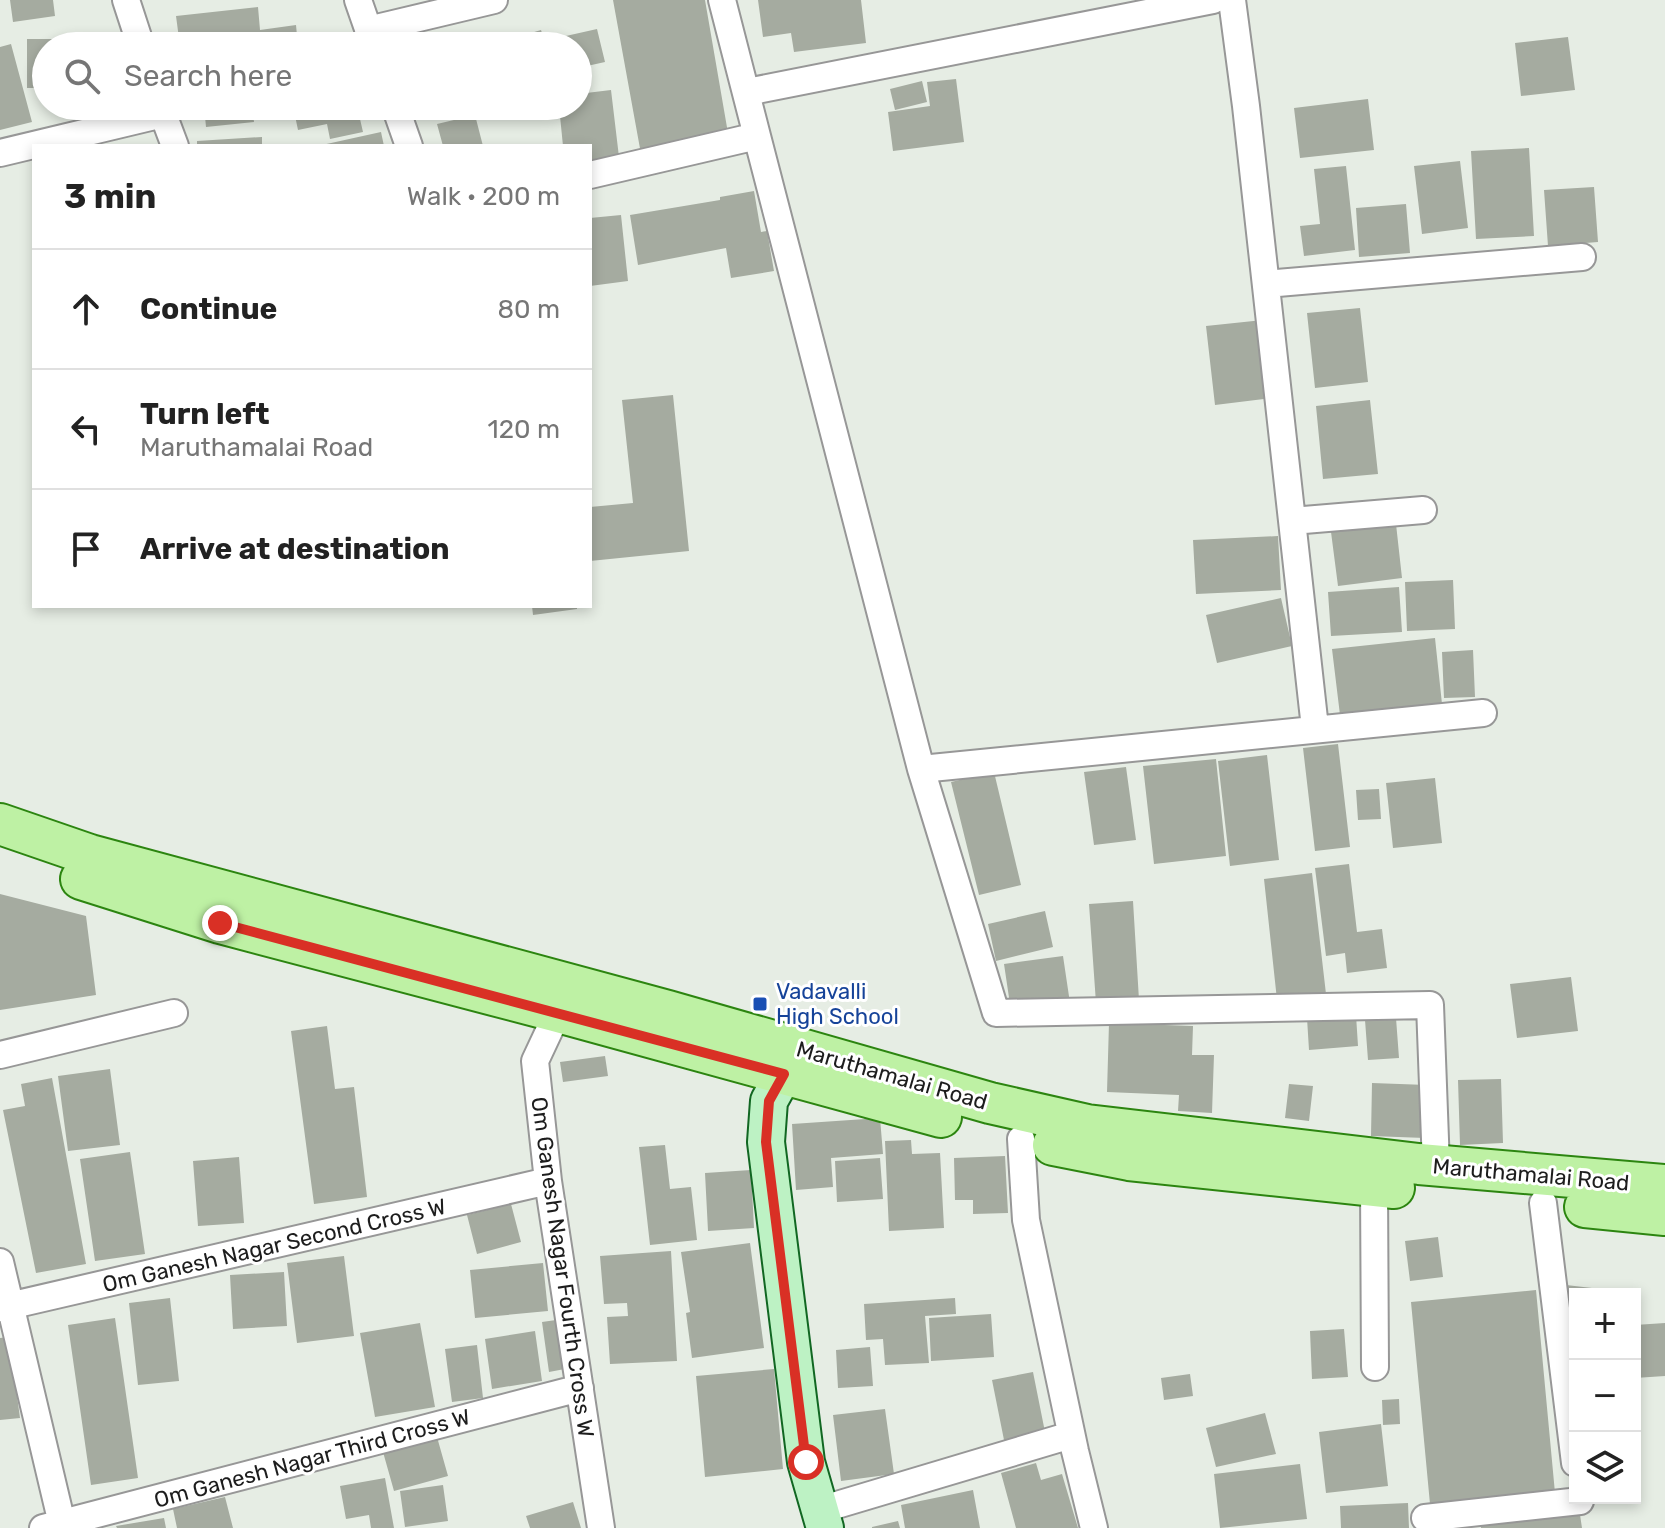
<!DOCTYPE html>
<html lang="en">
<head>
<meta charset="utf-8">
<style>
  :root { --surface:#fff; --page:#f6f6f6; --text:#222; --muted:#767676; --line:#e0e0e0 }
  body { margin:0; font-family:Rubik,sans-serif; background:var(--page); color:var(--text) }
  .controls { position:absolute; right:24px; bottom:24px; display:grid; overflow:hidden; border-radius:0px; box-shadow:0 4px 12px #0003 }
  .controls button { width:72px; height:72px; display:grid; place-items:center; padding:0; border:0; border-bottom:2px solid var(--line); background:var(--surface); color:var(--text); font:40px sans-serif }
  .stop { position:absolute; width:24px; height:24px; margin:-18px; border:6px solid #d93025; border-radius:50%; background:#fff }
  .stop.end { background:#d93025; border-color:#fff; box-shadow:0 2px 8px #0008 }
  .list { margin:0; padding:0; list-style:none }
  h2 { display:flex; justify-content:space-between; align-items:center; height:104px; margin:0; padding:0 32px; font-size:34px }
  h2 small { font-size:26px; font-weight:400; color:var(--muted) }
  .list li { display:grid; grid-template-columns:52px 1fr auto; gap:24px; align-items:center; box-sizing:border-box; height:120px; padding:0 32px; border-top:2px solid var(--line) }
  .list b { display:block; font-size:30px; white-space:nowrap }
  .list p { margin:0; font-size:26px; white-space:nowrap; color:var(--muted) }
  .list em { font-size:26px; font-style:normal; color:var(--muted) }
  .icon { flex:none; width:44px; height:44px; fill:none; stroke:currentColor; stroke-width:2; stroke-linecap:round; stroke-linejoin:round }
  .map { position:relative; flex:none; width:1665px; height:1528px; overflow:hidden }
  .search { position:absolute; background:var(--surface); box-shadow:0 4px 12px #0003; left:32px; top:32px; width:560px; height:88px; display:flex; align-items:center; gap:20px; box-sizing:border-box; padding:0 28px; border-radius:44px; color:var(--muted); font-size:30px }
  .panel { position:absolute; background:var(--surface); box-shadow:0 4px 12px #0003; left:32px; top:144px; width:560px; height:464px; border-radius:0px }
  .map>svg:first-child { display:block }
  .building { fill:#a5aba0 }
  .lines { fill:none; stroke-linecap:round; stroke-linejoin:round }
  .street-casing { stroke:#979797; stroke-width:30 }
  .secondary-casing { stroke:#116722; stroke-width:40 }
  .primary-casing { stroke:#2c8510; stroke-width:44 }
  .street { stroke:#fff; stroke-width:26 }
  .secondary { stroke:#bdf2c4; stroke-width:36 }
  .primary { stroke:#bef1a4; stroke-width:40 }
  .route { stroke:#d93025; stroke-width:10 }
  .transit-dot { fill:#1a4fb4; stroke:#fff; stroke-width:3 }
  .labels { text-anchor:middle; stroke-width:6; stroke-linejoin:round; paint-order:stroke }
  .transit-label { font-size:22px; fill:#164399; stroke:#fff; text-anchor:start }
  .street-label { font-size:22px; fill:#1d1d1d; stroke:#fff }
</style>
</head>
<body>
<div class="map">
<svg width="1665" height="1528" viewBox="0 0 1665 1528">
  <rect width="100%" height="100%" fill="#e6ede4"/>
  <!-- building -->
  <path class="building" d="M10,0H53L55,16L13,22Z
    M613,0H705L729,139L641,154Z
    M758,0H861L866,43L794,52L791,33L763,37Z
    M258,7L260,30L296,25L298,46H180L176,16Z
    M597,29L605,62L578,68V46H559L557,38Z
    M541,30L546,46H491L490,45Z
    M1568,37L1575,90L1521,96L1515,43Z
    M27,39H67V46H46V88H27Z
    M11,44L32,122L0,130V47Z
    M956,79L964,142L893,151L888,112L930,106L927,82Z
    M922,81L927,102L895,110L890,89Z
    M611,90L619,157L590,160V146H563L559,106H578V94Z
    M1368,99L1374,150L1300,158L1294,108Z
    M204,106H252L254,122L206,127Z
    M293,106H357L363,132L330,139L327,124L298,130Z
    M475,115L483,146H443L437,124Z
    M381,132L384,146H322V145Z
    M262,137V146H197V141Z
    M1529,148L1534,236L1476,239L1471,151Z
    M1460,161L1468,228L1422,234L1414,166Z
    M1346,166L1355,250L1304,256L1300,226L1320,224L1314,169Z
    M1594,187L1598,242L1548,246L1544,190Z
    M754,191L761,232L767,231L774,271L731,278L726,248L638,265L630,215L720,200V197Z
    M1406,204L1410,253L1359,257L1356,208Z
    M621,215L628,281L590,286V218Z
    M1360,308L1368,382L1315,388L1307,313Z
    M1263,320L1272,398L1215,405L1206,326Z
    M673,395L689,551L590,561V507L633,503L622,400Z
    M1370,400L1378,474L1323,479L1316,406Z
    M1396,524L1402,578L1338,586L1331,532Z
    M1278,536L1281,590L1196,594L1193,540Z
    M1453,580L1455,629L1407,631L1405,582Z
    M1399,587L1402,632L1331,636L1328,592Z
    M1281,598L1292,646L1217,663L1206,615Z
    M532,606H577V609L533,615Z
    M1435,638L1442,704L1340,715L1332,649Z
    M1473,650L1475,697L1444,698L1442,652Z
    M1338,744L1350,847L1315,851L1303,748Z
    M1267,755L1279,860L1230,866L1218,761Z
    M1216,759L1226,856L1154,864L1143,766Z
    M1126,767L1136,840L1094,845L1084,772Z
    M994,772L1021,885L979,895L951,782Z
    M1435,778L1442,843L1393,848L1386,783Z
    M1379,789L1381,819L1358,820L1356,790Z
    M1349,864L1357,932L1382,929L1387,968L1347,973L1345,953L1326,956L1315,868Z
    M1312,873L1326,994L1277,1000L1264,879Z
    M0,894L86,916L96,995L0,1010Z
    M1133,901L1139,1000L1096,1003L1089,904Z
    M1045,911L1053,947L996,961L988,924Z
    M1063,956L1070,1003L1011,1011L1004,964Z
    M1571,977L1578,1031L1517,1038L1510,984Z
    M1356,1015L1358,1046L1309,1050L1307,1018Z
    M1396,1018L1399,1058L1368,1060L1365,1020Z
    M1109,1023L1193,1026L1192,1055H1214L1212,1113L1178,1111L1179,1095L1107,1092Z
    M327,1026L335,1089L354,1087L367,1197L314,1204L291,1031Z
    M605,1056L608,1076L563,1082L560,1062Z
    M110,1069L120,1145L68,1151L58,1076Z
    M52,1078L86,1264L36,1273L3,1110L25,1106L21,1084Z
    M1501,1079L1503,1143L1460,1145L1458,1080Z
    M1372,1083L1427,1085L1425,1138L1371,1136Z
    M1289,1084L1313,1086L1309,1121L1285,1118Z
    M880,1118L883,1154L831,1158L833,1187L796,1190L792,1124Z
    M911,1140L912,1154L940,1153L944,1228L889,1231L885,1141Z
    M665,1145L670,1189L691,1187L697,1240L650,1245L639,1147Z
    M130,1152L145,1254L95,1261L80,1159Z
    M1005,1156L1008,1213L973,1214V1200H955L954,1158Z
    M239,1157L244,1223L198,1226L193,1161Z
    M880,1158L883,1199L837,1202L835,1161Z
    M751,1170L754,1228L708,1231L705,1173Z
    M511,1204L521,1242L477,1254L467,1215Z
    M1438,1237L1443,1277L1410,1281L1405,1241Z
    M750,1243L764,1348L692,1358L686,1313L690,1312L681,1252Z
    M671,1251L677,1361L610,1364L607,1317L628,1316L627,1303L604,1304L600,1256Z
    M344,1256L354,1336L297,1343L287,1263Z
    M543,1263L548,1311L475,1318L470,1270Z
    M284,1272L287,1326L233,1329L230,1275Z
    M1566,1285L1592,1288V1294H1575V1309L1564,1308Z
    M1536,1290L1555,1493L1430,1504L1411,1302Z
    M170,1298L179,1381L138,1385L129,1303Z
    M955,1298L956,1314L925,1316L929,1363L885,1365L883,1339L866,1340L864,1304Z
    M991,1314L994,1357L931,1361L929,1318Z
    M115,1318L138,1478L91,1485L68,1325Z
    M563,1319L570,1368L549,1372L542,1322Z
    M420,1323L435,1407L375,1417L360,1333Z
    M1665,1323V1376L1635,1378V1325Z
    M1344,1329L1348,1377L1312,1379L1310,1331Z
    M535,1331L542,1381L492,1389L485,1339Z
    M9,1337L20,1418L0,1420V1338Z
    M477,1345L483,1398L452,1402L445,1349Z
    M870,1347L873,1386L838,1388L836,1350Z
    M774,1369L783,1469L705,1477L696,1376Z
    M1033,1372L1045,1432L1004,1440L992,1380Z
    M1190,1374L1193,1396L1164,1400L1161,1378Z
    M1637,1380L1641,1433L1635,1434V1381Z
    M1399,1399L1400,1424L1383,1425L1382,1400Z
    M885,1409L894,1474L841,1481L833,1415Z
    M1265,1413L1276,1454L1216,1467L1206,1428Z
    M1381,1424L1388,1486L1326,1493L1319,1432Z
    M437,1437L448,1476L394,1491L383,1452Z
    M1036,1463L1041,1480L1062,1474L1078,1528H1016L1001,1473Z
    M1300,1464L1307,1519L1220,1528L1214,1474Z
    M385,1478L394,1528H371L369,1515L346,1519L340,1486Z
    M443,1485L448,1521L405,1527L400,1491Z
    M973,1490L980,1528H905L901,1505Z
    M225,1497L233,1528H177L173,1509Z
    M573,1502L581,1528H530L526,1516Z
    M1408,1503L1409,1528H1341L1340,1506Z
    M1579,1508L1582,1528H1481L1480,1519Z
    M164,1518L166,1528H117L116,1526Z
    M898,1521L900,1528H872V1527Z"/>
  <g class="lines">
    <!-- street casing -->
    <g class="street-casing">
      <path id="street" d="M126,0L141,46
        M358,0L374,46
        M1232,0L1246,106L1315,728
        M368,30L494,0
        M747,92L1213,0
        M395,106L409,146
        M163,114L175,146
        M757,136L921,769L996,1013L1430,1005L1436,1166
        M0,153L163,114L161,106
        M590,175L757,136L722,0
        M1266,284L1582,257
        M1292,521L1423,510
        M921,769L1483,713
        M568,1001L558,1012L535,1061L548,1181L601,1528
        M0,1055L174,1013
        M1021,1139L1026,1220L1075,1451L1094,1528
        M1374,1186L1375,1367
        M1543,1203L1575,1463
        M0,1262L63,1528
        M0,1308L548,1181
        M820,1510L1071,1435
        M1425,1518L1580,1501L1579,1498
        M43,1528L580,1388"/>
    </g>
    <!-- secondary casing -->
    <g class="secondary-casing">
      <path id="secondary" d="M792,1048L784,1074L769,1101L766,1142L806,1462L825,1528"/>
    </g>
    <!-- primary casing -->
    <g class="primary-casing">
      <path id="primary" d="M0,824L90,855L668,1011L990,1103L1087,1125L1419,1164L1665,1185
        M81,879L220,923L558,1012L941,1117
        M1053,1145L1129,1160L1394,1188
        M1585,1207L1665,1215"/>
    </g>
    <!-- street -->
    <use href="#street" class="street"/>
    <!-- secondary -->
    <use href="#secondary" class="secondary"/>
    <!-- primary -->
    <use href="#primary" class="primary"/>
  </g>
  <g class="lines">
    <!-- route -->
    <path class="route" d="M220,923L784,1074L769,1101L766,1142L806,1462"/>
  </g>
  <!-- markers -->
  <rect class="transit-dot" x="752" y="996" width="16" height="16" rx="4"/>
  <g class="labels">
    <!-- transit labels -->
    <g class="transit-label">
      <text x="776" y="999">Vadavalli<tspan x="776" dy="25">High School</tspan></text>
    </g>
    <!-- street labels -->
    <g class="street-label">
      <text transform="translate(892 1075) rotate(16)" y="8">Maruthamalai Road</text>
      <text transform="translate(1531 1174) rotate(5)" y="8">Maruthamalai Road</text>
      <text transform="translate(274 1245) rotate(-13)" y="8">Om Ganesh Nagar Second Cross W</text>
      <text transform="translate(563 1267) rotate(82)" y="8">Om Ganesh Nagar Fourth Cross W</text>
      <text transform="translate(312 1458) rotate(-15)" y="8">Om Ganesh Nagar Third Cross W</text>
    </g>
  </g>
</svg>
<div class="controls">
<button>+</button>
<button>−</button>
<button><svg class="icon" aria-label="layers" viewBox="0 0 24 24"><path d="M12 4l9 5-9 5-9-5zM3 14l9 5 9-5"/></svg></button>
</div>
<div class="stop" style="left:806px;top:1462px"></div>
<div class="stop end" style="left:220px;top:923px"></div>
<div class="search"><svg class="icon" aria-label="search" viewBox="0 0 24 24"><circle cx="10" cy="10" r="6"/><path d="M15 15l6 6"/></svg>Search here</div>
<section class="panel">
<h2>3 min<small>Walk · 200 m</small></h2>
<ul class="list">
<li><svg class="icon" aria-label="ahead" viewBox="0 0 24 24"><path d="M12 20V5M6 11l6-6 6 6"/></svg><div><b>Continue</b></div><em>80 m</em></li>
<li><svg class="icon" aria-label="left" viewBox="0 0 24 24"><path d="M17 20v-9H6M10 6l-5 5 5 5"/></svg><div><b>Turn left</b><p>Maruthamalai Road</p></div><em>120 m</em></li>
<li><svg class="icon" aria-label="arrive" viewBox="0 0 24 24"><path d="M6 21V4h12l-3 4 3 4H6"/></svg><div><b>Arrive at destination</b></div></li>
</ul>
</section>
</div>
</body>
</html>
